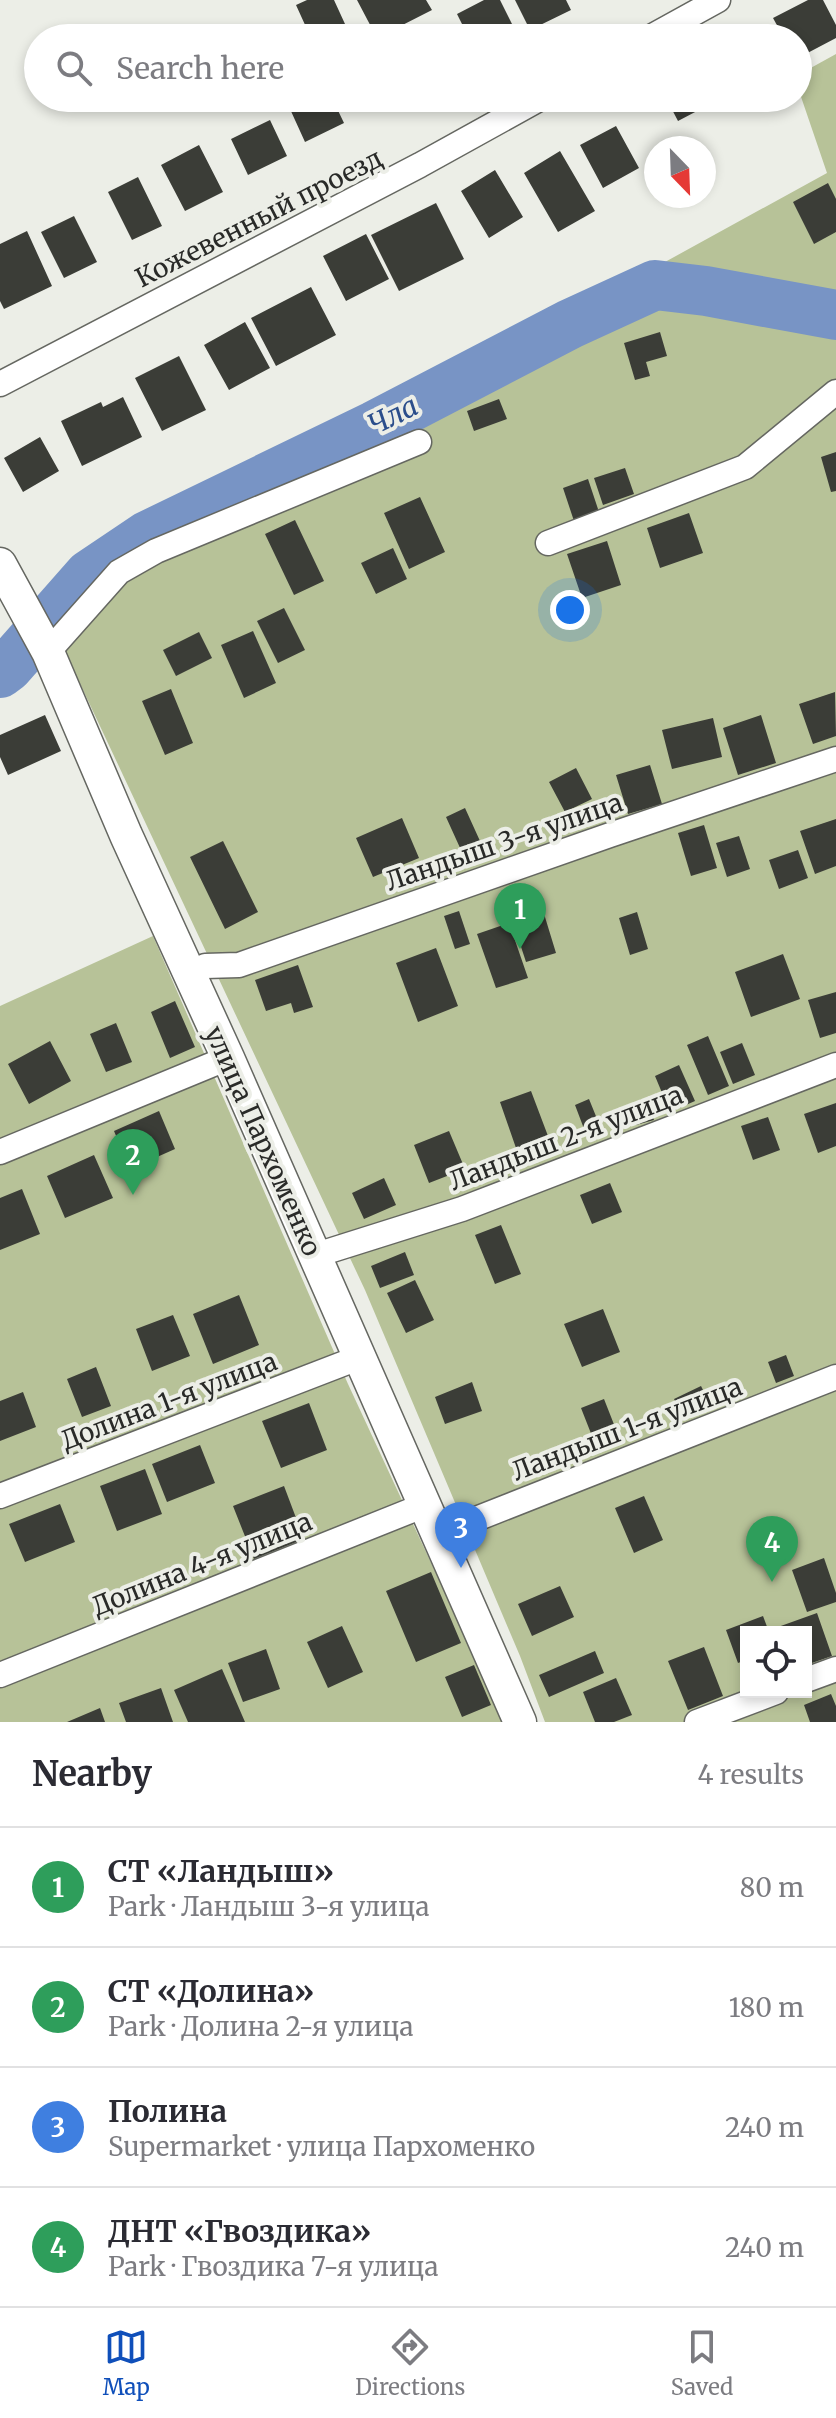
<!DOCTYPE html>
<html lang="en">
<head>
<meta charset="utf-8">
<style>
  :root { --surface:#fff; --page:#f2f2f3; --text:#2b2b33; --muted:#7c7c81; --line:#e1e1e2; --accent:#0f4fba }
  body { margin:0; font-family:Merriweather,serif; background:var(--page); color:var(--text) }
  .controls { position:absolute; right:24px; bottom:24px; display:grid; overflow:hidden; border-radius:0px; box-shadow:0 4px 12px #0003 }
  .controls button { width:72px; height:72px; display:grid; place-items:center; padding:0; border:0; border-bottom:2px solid var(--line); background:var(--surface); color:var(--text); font:40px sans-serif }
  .compass { position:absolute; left:644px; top:136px; width:72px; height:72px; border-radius:50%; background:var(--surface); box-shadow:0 4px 12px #0003; rotate:157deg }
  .you { position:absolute; left:570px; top:610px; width:28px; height:28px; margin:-20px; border:6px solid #fff; border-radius:50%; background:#1a73e8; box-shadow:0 0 0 12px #1a73e833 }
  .badge { display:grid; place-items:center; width:52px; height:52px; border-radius:50%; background:var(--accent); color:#fff; font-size:26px; font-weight:700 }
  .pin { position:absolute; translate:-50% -66px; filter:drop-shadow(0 2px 4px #0008) }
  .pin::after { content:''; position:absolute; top:42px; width:28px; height:24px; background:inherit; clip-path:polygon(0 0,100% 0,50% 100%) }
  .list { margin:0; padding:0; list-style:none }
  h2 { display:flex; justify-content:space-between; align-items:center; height:104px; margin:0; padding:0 32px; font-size:34px }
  h2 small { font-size:26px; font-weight:400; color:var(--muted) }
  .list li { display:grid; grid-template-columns:52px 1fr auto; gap:24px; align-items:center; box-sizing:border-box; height:120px; padding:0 32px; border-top:2px solid var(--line) }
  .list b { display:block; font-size:30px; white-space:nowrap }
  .list p { margin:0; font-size:26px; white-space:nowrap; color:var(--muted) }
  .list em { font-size:26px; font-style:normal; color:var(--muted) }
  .icon { flex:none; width:44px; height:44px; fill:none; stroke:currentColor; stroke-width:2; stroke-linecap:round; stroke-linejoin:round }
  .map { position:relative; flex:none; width:836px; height:1722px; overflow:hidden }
  .search { position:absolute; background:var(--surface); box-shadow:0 4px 12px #0003; left:24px; right:24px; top:24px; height:88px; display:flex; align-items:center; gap:20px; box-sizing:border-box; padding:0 28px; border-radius:44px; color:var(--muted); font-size:30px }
  .sheet { height:584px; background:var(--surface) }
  nav { display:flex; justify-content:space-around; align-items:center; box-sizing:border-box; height:112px; border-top:2px solid var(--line); background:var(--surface); font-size:22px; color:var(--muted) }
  nav a { display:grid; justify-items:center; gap:4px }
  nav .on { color:var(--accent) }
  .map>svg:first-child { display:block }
  .green { fill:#b7c298; fill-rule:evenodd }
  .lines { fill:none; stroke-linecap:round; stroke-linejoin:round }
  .river { stroke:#7894c5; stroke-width:50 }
  .building { fill:#3b3d37 }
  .minor-casing { stroke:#656761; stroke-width:27 }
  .tertiary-casing { stroke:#656761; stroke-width:35 }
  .minor { stroke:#fff; stroke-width:24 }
  .tertiary { stroke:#fff; stroke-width:32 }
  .labels { text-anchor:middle; stroke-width:8; stroke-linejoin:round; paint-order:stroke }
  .street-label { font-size:26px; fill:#292a28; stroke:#eceee7 }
  .water-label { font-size:28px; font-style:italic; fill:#2b4e8b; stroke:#eceee7 }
</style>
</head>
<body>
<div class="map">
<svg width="836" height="1722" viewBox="0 0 836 1722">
  <rect width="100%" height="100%" fill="#eceee7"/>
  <!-- green -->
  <path class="green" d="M836,54V1722H545L520,1656L365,1290L44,607L346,459L523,340L827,173L798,88V75ZM746,1632H806V1692H746Z
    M153,936L348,1384L505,1722H0V1006Z"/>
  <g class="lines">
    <!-- river -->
    <path class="river" d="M0,673L8,667L89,575L147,536L374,426L570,324L655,285L706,291L836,315"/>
  </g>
  <!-- building -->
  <path class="building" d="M307,0H334L345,24L311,38L296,5Z
    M357,0H426L432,10L377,38Z
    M484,0H500L519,38H469L457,14Z
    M515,0H566L571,10L530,30Z
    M808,0H823L836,25V38L798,58V38H784L773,18Z
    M285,98H332L344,123L305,142Z
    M351,98H385L357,111Z
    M666,98H714L716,101L678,121Z
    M270,120L287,156L248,175L231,139Z
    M616,126L639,168L603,188L580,145Z
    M199,145L223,192L185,211L161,165Z
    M560,151L595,211L558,232L524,173Z
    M495,170L523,217L489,238L461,191Z
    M138,177L162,226L132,240L108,192Z
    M828,183L836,199V232L814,244L793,202Z
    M436,203L464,259L399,291L371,235Z
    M74,216L97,262L64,278L41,232Z
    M27,231L52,286L4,309L0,301V244Z
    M366,234L389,279L346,301L323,256Z
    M311,287L336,335L276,366L251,318Z
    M245,322L270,368L229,390L204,345Z
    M660,332L667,356L646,362L650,376L635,380L624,343Z
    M179,356L206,410L162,431L135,378Z
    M123,397L142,437L82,466L61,421L101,402L103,407Z
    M499,399L507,419L474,431L467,411Z
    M40,437L59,471L23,492L4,458Z
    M836,452V491L831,492L821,457Z
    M625,468L634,494L603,505L594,478Z
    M588,479L599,512L574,521L563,488Z
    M420,497L445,552L409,569L384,513Z
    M689,513L703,553L660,568L647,528Z
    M295,520L324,581L294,595L265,534Z
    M607,541L621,585L582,598L567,554Z
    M393,548L407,579L376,594L361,563Z
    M284,608L305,650L278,663L257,621Z
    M253,631L276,683L244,698L221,645Z
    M199,632L212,658L176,676L163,650Z
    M171,689L193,743L165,755L142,701Z
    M835,692L836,736L813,744L799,704Z
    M45,715L61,751L8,775L0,757V735Z
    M761,715L776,763L738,775L723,728Z
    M713,718L722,757L672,769L662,730Z
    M650,765L662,804L628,814L616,775Z
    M576,768L592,799L565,812L549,782Z
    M465,808L480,841L461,850L446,817Z
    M402,818L419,858L373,877L356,838Z
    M836,819V866L815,874L800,831Z
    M704,825L717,868L691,876L678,833Z
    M739,836L750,869L727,877L716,843Z
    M223,841L258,912L225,929L190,857Z
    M798,850L808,878L779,889L769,860Z
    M541,904L556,953L526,962L510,913Z
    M459,911L470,944L455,949L444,916Z
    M637,912L648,949L630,955L619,918Z
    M509,923L528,978L496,988L477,934Z
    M436,948L458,1006L418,1022L396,963Z
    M783,954L800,999L751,1017L735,972Z
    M298,965L313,1007L294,1013L291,1003L266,1011L255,980Z
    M836,992V1033L820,1038L808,1000Z
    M175,1001L195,1047L170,1058L151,1012Z
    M116,1023L132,1062L106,1072L90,1034Z
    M708,1036L729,1086L708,1095L687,1045Z
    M50,1041L71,1081L29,1104L8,1064Z
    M742,1043L755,1075L733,1084L720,1052Z
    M679,1065L695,1101L670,1112L655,1076Z
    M531,1091L548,1136L516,1148L500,1102Z
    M589,1099L604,1136L589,1142L575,1105Z
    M836,1103V1146L818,1153L804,1114Z
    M649,1105L654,1120L636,1125L632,1111Z
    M159,1111L175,1149L130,1169L114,1131Z
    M768,1117L780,1150L753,1160L741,1126Z
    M449,1131L465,1169L429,1183L414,1145Z
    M94,1155L113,1198L65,1218L47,1176Z
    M384,1178L396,1205L364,1219L352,1193Z
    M610,1183L622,1212L592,1224L580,1195Z
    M22,1189L40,1234L0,1250V1198Z
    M501,1225L521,1274L495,1284L475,1235Z
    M405,1252L414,1275L380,1288L371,1266Z
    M415,1280L434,1320L406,1333L387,1293Z
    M239,1295L259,1345L213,1364L193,1314Z
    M603,1309L620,1352L582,1367L564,1324Z
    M173,1315L190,1356L152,1371L136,1329Z
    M786,1355L794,1376L776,1383L768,1362Z
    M96,1367L111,1406L82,1417L67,1379Z
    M472,1382L482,1411L445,1424L435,1397Z
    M701,1386L711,1406L684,1419L674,1399Z
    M23,1392L36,1427L0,1441V1401Z
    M604,1399L615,1427L592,1436L581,1408Z
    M309,1403L327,1450L281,1468L262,1421Z
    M200,1445L215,1483L167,1502L152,1464Z
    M145,1469L162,1514L117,1531L100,1486Z
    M284,1486L304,1539L254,1559L233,1506Z
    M644,1496L663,1540L634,1553L615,1508Z
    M60,1504L75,1542L25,1562L9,1524Z
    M824,1558L836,1593V1602L807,1612L792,1570Z
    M431,1572L461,1643L416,1662L386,1591Z
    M560,1586L574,1617L532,1636L518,1604Z
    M817,1613L832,1656L806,1665V1632H780L778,1627Z
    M763,1616L769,1632H746V1660L738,1663L726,1630Z
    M342,1626L363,1672L328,1688L307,1642Z
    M704,1647L723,1696L688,1710L668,1661Z
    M266,1649L280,1689L243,1702L228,1663Z
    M595,1651L604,1673L549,1697L539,1675Z
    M474,1665L491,1705L462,1717L445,1677Z
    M222,1669L245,1722H188L174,1690Z
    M616,1678L632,1715L614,1722H595L583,1692Z
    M161,1688L173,1722H126L119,1703Z
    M831,1694L836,1706V1722H810L804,1705Z
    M100,1708L105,1722H67Z"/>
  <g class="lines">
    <!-- minor casing -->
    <g class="minor-casing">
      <path id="minor" d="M649,38L718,0
        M0,384L420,165L541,98
        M548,543L745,467L836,392
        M48,652L119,572L156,551L419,442
        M190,974L205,966L239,965L610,835L836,759
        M0,1152L228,1058
        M313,1256L462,1209L836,1065
        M0,1496L358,1358
        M438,1534L836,1377
        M0,1675L425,1505
        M806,1680L836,1669
        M697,1722L776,1692"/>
    </g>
    <!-- tertiary casing -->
    <g class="tertiary-casing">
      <path id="tertiary" d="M0,564L48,652L126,835L228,1058L520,1722"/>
    </g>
    <!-- minor -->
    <use href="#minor" class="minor"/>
    <!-- tertiary -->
    <use href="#tertiary" class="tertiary"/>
  </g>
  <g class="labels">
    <!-- street labels -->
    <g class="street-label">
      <text transform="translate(259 218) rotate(-27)" y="9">Кожевенный проезд</text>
      <text transform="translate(504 842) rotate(-19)" y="9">Ландыш 3-я улица</text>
      <text transform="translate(566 1138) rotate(-21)" y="9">Ландыш 2-я улица</text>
      <text transform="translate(263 1141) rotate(66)" y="9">улица Пархоменко</text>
      <text transform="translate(169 1401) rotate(-21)" y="9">Долина 1-я улица</text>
      <text transform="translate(627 1429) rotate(-21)" y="9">Ландыш 1-я улица</text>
      <text transform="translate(202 1564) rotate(-22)" y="9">Долина 4-я улица</text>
    </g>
    <!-- water labels -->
    <g class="water-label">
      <text transform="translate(393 415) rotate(-26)" y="10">Чла</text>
    </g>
  </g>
</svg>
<div class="controls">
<button><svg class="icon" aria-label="locate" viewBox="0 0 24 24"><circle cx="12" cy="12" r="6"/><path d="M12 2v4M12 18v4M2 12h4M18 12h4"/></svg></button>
</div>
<svg class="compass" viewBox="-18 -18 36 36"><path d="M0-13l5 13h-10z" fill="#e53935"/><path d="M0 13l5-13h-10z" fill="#7c7c81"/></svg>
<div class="you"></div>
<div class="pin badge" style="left:520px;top:949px;background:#2e9e5b">1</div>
<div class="pin badge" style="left:133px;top:1195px;background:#2e9e5b">2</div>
<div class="pin badge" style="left:461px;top:1568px;background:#3f7fe0">3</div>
<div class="pin badge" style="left:772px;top:1582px;background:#2e9e5b">4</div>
<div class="search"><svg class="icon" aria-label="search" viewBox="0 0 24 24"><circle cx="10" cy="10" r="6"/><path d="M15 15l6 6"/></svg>Search here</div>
</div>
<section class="sheet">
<h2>Nearby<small>4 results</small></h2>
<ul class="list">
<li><span class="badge" style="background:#2e9e5b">1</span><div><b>СТ «Ландыш»</b><p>Park · Ландыш 3-я улица</p></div><em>80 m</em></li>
<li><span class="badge" style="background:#2e9e5b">2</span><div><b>СТ «Долина»</b><p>Park · Долина 2-я улица</p></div><em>180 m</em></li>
<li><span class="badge" style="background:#3f7fe0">3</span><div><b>Полина</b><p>Supermarket · улица Пархоменко</p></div><em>240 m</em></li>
<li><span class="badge" style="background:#2e9e5b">4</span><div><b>ДНТ «Гвоздика»</b><p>Park · Гвоздика 7-я улица</p></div><em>240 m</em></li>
</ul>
</section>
<nav>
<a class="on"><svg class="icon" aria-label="map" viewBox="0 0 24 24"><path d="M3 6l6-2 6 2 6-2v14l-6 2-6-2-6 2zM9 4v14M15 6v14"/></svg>Map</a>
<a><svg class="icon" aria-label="directions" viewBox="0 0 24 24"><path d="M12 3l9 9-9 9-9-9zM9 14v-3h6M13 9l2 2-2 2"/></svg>Directions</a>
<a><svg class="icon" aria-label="saved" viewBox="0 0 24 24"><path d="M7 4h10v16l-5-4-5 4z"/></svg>Saved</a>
</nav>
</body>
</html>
